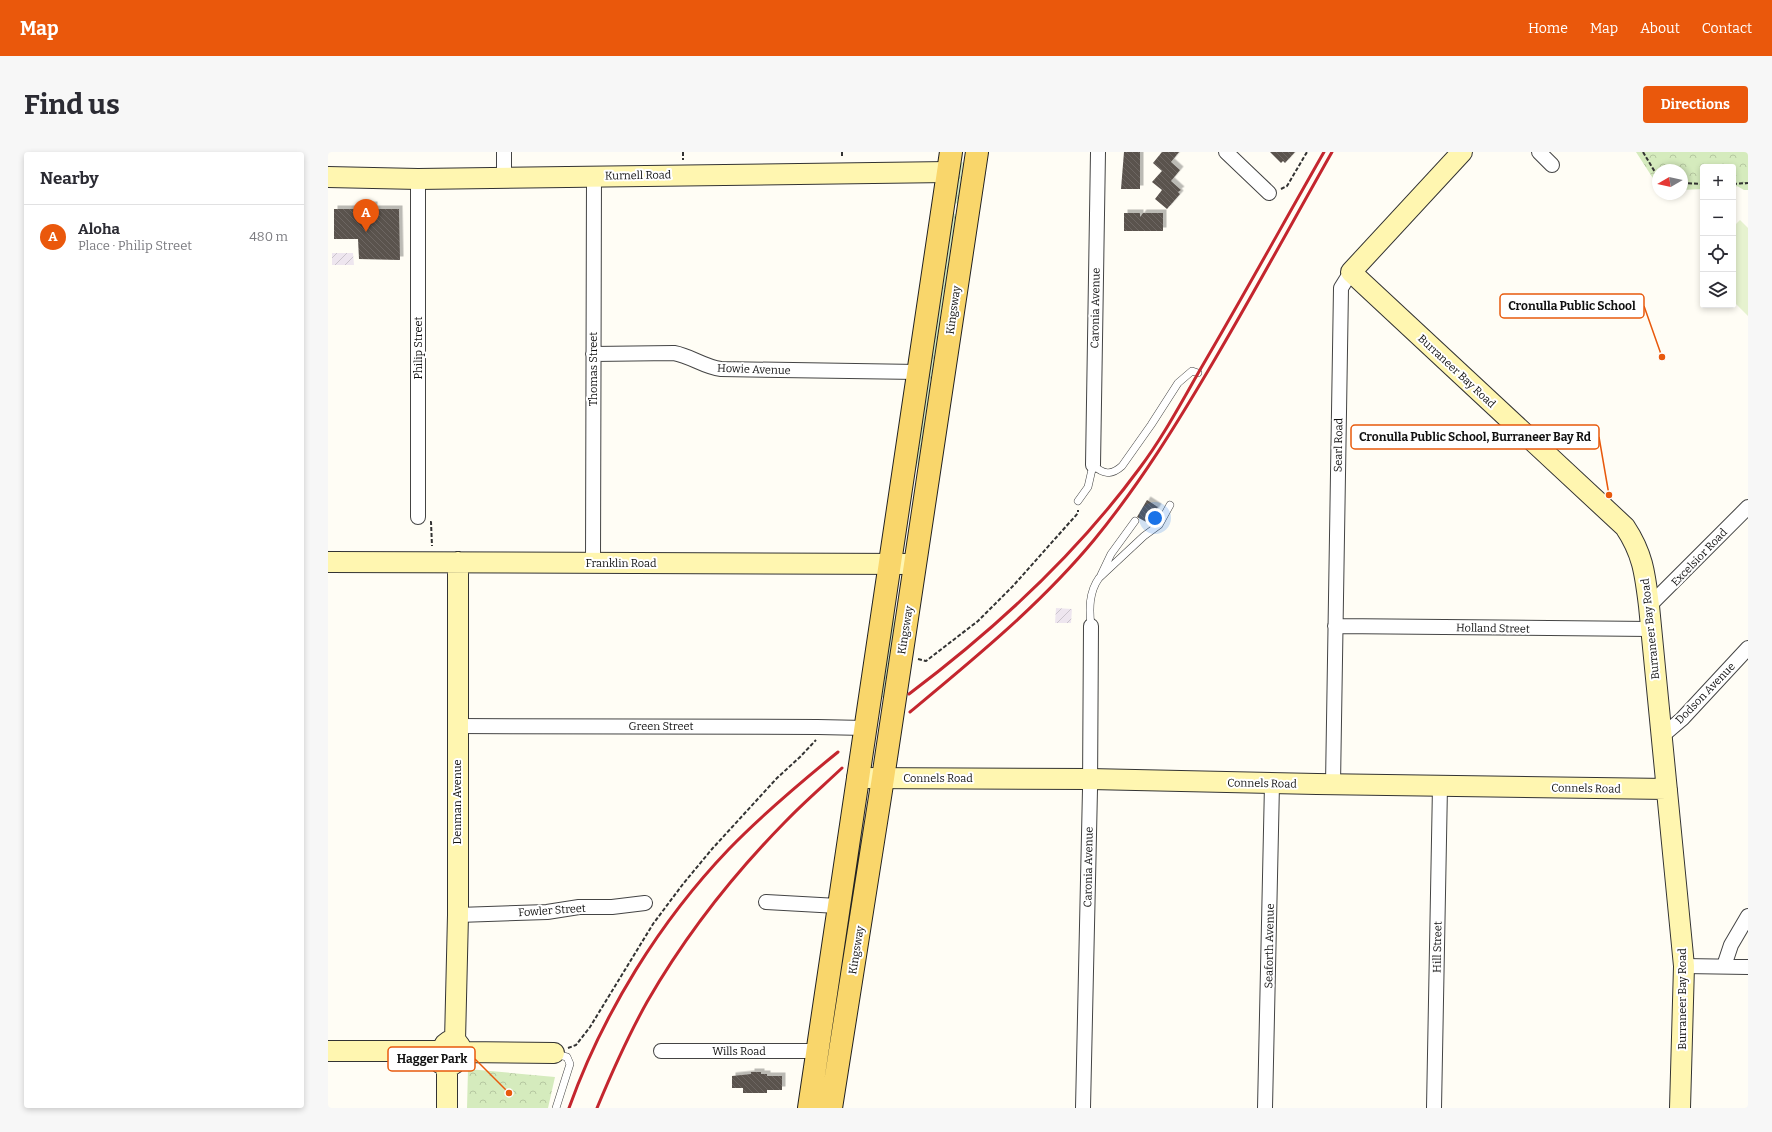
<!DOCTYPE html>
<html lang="en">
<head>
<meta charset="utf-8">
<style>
  :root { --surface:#fff; --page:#f7f7f7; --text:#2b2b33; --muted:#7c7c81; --line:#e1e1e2; --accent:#ea580c }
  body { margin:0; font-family:Bitter,serif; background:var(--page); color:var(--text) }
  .controls { position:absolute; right:12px; top:12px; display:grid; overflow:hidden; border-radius:4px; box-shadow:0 2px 6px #0003 }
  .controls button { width:36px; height:36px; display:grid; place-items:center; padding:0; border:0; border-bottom:1px solid var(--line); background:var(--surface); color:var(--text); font:20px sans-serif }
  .compass { position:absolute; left:1324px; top:12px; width:36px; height:36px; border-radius:50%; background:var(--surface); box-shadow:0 2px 6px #0003; rotate:261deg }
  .you { position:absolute; left:827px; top:366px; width:14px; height:14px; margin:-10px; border:3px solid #fff; border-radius:50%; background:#1a73e8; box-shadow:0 0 0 6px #1a73e833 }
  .badge { display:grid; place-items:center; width:26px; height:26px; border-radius:50%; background:var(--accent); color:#fff; font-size:13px; font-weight:700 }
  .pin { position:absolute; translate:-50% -33px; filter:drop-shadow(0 1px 2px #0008) }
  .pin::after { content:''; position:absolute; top:21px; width:14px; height:12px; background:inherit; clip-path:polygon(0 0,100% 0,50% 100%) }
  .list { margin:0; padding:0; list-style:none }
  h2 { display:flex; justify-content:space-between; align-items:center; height:52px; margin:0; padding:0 16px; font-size:17px }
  h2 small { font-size:13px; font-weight:400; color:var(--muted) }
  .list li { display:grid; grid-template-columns:26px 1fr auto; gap:12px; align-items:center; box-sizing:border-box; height:64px; padding:0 16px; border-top:1px solid var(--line) }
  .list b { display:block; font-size:15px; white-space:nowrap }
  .list p { margin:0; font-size:13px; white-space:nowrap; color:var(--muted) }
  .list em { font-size:13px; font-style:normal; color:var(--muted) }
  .icon { flex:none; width:22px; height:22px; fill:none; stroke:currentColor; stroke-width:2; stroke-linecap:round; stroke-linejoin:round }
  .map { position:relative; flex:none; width:1420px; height:956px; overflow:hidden; border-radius:4px }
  header { display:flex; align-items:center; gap:24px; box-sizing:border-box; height:56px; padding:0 20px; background:var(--accent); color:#fff }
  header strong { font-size:19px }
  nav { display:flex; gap:22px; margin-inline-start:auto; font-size:14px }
  .intro { display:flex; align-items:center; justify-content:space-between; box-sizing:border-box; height:96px; padding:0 24px }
  h1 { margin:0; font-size:28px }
  .button { padding:10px 18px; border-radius:4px; background:var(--accent); color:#fff; font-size:14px; font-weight:700 }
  main { display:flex; gap:24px; padding:0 24px }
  aside { flex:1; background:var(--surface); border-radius:4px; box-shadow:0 2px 6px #0003 }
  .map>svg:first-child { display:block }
  .industrial { fill:url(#industrial-furrows) }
  .grass { fill:url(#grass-tufts) }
  .park { fill:url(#park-crowns) }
  .pitch { fill:#e6f2cf }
  .building { fill:url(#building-back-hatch); filter:url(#shadow) }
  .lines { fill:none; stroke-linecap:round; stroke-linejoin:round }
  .lane-casing { stroke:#444; stroke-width:8 }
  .street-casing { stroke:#444; stroke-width:16 }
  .secondary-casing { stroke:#333; stroke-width:22 }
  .primary-casing { stroke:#222; stroke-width:24 }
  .path { stroke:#333; stroke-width:2; stroke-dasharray:4 2; stroke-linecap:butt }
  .lane { stroke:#fff; stroke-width:7 }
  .street { stroke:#fff; stroke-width:14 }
  .secondary { stroke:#fff6b0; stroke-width:20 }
  .primary { stroke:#f9d66b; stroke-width:22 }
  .rail { stroke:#c4262e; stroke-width:3 }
  .labels { text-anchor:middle; stroke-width:4; stroke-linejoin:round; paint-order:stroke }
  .street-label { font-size:11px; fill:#111; stroke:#fff }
  .leader { fill:none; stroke:#e8590c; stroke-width:1.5 }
  .callout-dot { fill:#e8590c; stroke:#fff; stroke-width:1.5 }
  .callout { fill:#fff; stroke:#e8590c; stroke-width:1.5 }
  .callout-label { font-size:12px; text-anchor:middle; font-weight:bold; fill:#111 }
</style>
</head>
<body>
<header>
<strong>Map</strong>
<nav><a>Home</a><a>Map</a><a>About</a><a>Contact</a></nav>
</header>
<div class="intro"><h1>Find us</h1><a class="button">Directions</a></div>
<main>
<aside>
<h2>Nearby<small></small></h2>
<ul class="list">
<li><span class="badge">A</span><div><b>Aloha</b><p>Place · Philip Street</p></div><em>480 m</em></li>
</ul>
</aside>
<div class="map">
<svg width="1420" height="956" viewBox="0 0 1420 956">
  <defs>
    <pattern id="industrial-furrows" width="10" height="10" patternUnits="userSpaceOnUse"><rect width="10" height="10" fill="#eee6ef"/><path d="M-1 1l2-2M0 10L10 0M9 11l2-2" fill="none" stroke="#cbc4cc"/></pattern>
    <pattern id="grass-tufts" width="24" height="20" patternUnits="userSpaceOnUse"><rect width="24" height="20" fill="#d5ebbd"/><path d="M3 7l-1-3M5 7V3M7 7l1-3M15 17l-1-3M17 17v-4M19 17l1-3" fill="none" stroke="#b6c8a1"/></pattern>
    <pattern id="park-crowns" width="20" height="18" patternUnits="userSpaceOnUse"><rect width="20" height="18" fill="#d5ebbd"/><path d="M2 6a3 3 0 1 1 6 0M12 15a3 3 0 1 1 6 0" fill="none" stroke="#b6c8a1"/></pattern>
    <pattern id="building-back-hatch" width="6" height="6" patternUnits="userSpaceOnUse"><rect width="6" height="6" fill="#5a524d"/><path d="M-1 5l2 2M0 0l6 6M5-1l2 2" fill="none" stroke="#6d6662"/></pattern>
    <filter id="shadow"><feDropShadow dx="3.5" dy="-3.5" stdDeviation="0" flood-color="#0004"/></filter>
  </defs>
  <rect width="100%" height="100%" fill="#fffdf5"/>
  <!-- industrial -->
  <path class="industrial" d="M4,101H25L26,113H4Z
    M728,456L744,457L743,471H727Z"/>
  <!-- grass -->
  <path class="grass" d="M635,10L630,51L626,52L633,11Z
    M623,61L628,62L591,307L585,327Z
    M567,445L566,471L558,529L555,545L551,548Z
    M528,719H529L494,956H489L523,734Z"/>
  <!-- park -->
  <path class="park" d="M1308,0H1420V38H1416L1409,34L1405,37V15H1375V37L1354,38V18H1330V34Z
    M140,917L227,925L220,956H139Z"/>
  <!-- pitch -->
  <path class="pitch" d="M1412,68L1420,76V164L1405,149V75Z"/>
  <!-- building -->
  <path class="building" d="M796,0H812V37H793Z
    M834,0H851L843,10L852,18L843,29L853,38L850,40L852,42L839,57L827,47L834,38L824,30L834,19L825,11Z
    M942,0H967L957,11L955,9L953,11Z
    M46,53V57H71L72,108L31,107L30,87H6V57H30V54Z
    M796,61H812V65L815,61H835V79H796Z
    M819,348L830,355L820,371L809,365Z
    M423,920H433V922H439V924H454V938H439V941H415V936H404V924L423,922Z"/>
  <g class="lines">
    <!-- lane casing -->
    <g class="lane-casing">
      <path id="lane" d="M765,313C775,322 783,324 794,314L823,273L850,231L864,219L870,221
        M750,349L760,335L765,313
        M773,423L783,402L807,369
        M763,474C761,457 761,440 771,426L816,384L831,373L842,353
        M227,902L239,905L242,912L228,956"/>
    </g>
    <!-- street casing -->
    <g class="street-casing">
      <path id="street" d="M176,0V25
        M898,0L941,41
        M1211,0L1224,13
        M265,202L346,201C363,204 376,215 393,217L590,220
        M765,313L770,0
        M90,365V27
        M265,411L266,24
        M1321,454L1420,355
        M1007,474L1322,477
        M129,574L490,575L537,576
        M1333,585L1354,567L1420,496
        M1005,632L1013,136L1023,120
        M438,750L510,754
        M130,763L219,760L251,755H284L317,751
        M1356,814L1420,815
        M1396,814L1403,793L1420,764
        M333,899H489
        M755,956L762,637L763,474
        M937,956L944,632
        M1106,956L1112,634"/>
    </g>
    <!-- secondary casing -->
    <g class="secondary-casing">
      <path id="secondary" d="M1134,0L1023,120L1297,375C1315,402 1317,422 1321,454L1356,814L1352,956
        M0,25L90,27L620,20
        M0,410L587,412
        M529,626L762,627L989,632L1339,637
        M121,889L129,890L132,894L133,900L126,912L119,915L112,911L110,905L117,892Z
        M127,889L130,763V410
        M0,899H112
        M133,900L226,901
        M119,915V956"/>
    </g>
    <!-- primary casing -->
    <g class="primary-casing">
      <path id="primary" d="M481,956L623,0
        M503,956L555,626L649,0"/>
    </g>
    <!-- path -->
    <path class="path" d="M355,0V8
      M514,0V6
      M1315,0L1330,25
      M1354,31L1375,32
      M1405,32L1420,31
      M953,37L959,34L979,0
      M102,370H103L104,394
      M590,507L598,509L650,469L685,434L750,361V358
      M240,896L248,893L262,875L325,772L355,732L384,697L449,626L472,605L488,588"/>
    <!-- lane -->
    <use href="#lane" class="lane"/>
    <!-- street -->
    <use href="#street" class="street"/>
    <!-- secondary -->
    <use href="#secondary" class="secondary"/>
    <!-- primary -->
    <use href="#primary" class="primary"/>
    <!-- rail -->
    <path class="rail" d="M581,542C666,478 747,404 811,317C836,284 855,247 876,211C917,141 956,70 996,0
      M582,560C646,507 713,452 766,388C812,332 850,270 887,207C927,139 965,69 1004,0
      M241,956C275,861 332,769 401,697C435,662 473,630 510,600
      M269,956C284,920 300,884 319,850C357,784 404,724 457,670C475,651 495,634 514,616"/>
  </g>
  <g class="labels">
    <!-- street labels -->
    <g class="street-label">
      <text transform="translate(310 23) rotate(-1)" y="4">Kurnell Road</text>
      <text transform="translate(767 156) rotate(-89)" y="4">Caronia Avenue</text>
      <text transform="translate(625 158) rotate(-82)" y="4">Kingsway</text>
      <text transform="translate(90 196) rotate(-90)" y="4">Philip Street</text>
      <text transform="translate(265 217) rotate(-90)" y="4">Thomas Street</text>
      <text transform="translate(426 217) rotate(2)" y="4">Howie Avenue</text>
      <text transform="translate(1129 219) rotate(43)" y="4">Burraneer Bay Road</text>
      <text transform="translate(1010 293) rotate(-89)" y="4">Searl Road</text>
      <text transform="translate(1371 405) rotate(-46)" y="4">Excelsior Road</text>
      <text x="293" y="415">Franklin Road</text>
      <text transform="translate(1165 476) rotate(1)" y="4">Holland Street</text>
      <text transform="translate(1322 477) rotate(-96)" y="4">Burraneer Bay Road</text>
      <text transform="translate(577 478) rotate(-81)" y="4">Kingsway</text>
      <text transform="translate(1377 541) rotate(-46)" y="4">Dodson Avenue</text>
      <text x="333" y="578">Green Street</text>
      <text x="610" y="630">Connels Road</text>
      <text transform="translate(934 631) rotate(1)" y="4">Connels Road</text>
      <text transform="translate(1258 636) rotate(1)" y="4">Connels Road</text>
      <text transform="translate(129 650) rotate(-90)" y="4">Denman Avenue</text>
      <text transform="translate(760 715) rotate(-89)" y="4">Caronia Avenue</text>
      <text transform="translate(224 758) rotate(-4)" y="4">Fowler Street</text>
      <text transform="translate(941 794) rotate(-89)" y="4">Seaforth Avenue</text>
      <text transform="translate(1109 795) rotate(-89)" y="4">Hill Street</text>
      <text transform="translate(528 798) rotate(-81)" y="4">Kingsway</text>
      <text transform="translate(1354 847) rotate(-90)" y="4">Burraneer Bay Road</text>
      <text x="411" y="903">Wills Road</text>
    </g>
  </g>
  <!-- callouts -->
  <path class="leader" d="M1334 205L1316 154M1281 343L1271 285M181 941L147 907"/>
  <g class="callout-dot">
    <circle cx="1334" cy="205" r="4"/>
    <circle cx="1281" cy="343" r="4"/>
    <circle cx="181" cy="941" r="4"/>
  </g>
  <g class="callout">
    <rect x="1172" y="142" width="144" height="24" rx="4"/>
    <rect x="1023" y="273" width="248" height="24" rx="4"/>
    <rect x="60" y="895" width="87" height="24" rx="4"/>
  </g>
  <g class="callout-label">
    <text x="1244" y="158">Cronulla Public School</text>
    <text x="1147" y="289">Cronulla Public School, Burraneer Bay Rd</text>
    <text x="104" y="911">Hagger Park</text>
  </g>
</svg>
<div class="controls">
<button>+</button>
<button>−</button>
<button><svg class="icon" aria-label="locate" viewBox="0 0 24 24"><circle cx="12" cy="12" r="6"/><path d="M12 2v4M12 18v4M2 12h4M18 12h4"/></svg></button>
<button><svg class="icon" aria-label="layers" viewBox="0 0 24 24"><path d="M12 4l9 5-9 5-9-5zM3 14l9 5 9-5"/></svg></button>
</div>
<svg class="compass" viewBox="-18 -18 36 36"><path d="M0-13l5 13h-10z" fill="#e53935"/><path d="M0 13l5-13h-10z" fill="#7c7c81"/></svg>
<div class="you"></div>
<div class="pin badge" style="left:38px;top:80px">A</div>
</div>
</main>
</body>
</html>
